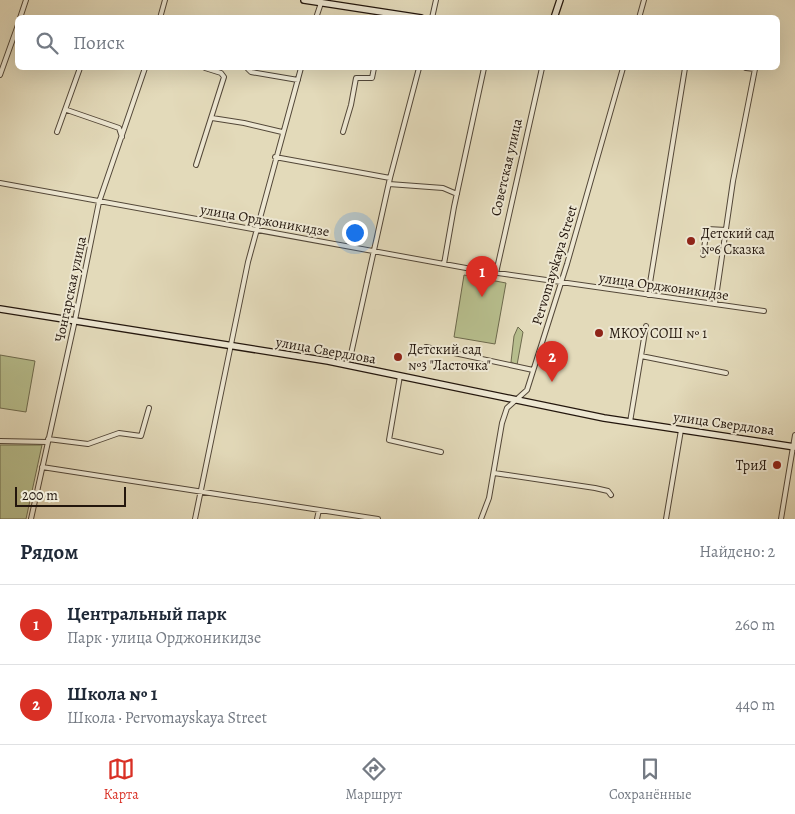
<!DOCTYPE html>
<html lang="ru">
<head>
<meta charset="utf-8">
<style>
  :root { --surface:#fff; --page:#f6f6f7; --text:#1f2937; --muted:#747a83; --line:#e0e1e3; --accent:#d93025 }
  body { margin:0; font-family:Alegreya,serif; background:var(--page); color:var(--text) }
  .scale { position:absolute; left:15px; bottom:12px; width:111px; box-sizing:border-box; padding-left:5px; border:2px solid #23160d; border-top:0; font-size:14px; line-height:18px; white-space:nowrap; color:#23160d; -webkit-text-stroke:4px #ede7d2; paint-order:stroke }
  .you { position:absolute; left:354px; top:232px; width:18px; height:18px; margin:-12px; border:4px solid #fff; border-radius:50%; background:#1a73e8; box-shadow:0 0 0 8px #1a73e833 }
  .badge { display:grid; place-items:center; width:32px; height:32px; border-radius:50%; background:var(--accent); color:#fff; font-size:16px; font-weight:700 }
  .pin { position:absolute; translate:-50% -41px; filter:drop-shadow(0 1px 2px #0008) }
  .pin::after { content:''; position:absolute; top:26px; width:18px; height:15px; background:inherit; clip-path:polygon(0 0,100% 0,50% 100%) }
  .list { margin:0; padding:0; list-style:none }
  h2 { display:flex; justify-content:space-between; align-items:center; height:65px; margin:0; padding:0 20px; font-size:21px }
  h2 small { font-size:16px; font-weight:400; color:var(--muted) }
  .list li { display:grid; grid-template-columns:32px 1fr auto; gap:15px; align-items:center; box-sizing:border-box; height:80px; padding:0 20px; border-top:1px solid var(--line) }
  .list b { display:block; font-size:19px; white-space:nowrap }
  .list p { margin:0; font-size:16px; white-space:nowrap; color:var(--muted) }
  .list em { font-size:16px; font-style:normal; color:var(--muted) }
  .icon { flex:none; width:28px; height:28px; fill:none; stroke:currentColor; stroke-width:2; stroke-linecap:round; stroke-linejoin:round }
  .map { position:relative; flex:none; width:795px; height:519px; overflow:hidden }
  .search { position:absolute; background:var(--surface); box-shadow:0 5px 20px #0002; left:15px; right:15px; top:15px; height:55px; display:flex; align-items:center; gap:12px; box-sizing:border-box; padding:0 18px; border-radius:8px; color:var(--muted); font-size:19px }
  .sheet { height:225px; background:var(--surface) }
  nav { display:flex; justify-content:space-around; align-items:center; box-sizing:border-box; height:70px; border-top:1px solid var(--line); background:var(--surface); font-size:14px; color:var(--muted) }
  nav a { display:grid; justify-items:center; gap:2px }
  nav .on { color:var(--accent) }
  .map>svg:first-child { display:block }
  .green { fill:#b7be8d; stroke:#6d6a4d }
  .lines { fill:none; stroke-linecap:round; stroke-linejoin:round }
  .street-casing { stroke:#534738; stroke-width:6 }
  .secondary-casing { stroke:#23160d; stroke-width:8 }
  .street { stroke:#ede7d2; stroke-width:4 }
  .secondary { stroke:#ede7d2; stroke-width:5.5 }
  .poi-dot { fill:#8f2418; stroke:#ede7d2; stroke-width:2 }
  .labels { text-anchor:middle; stroke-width:4; stroke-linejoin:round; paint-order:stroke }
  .street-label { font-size:14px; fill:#23160d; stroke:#ede7d2 }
  .poi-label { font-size:14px; fill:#23160d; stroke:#ede7d2; text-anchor:start }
</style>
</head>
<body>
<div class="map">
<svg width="795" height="519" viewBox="0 0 795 519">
  <rect width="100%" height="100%" fill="#e3daba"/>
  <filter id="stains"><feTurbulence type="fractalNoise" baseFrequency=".004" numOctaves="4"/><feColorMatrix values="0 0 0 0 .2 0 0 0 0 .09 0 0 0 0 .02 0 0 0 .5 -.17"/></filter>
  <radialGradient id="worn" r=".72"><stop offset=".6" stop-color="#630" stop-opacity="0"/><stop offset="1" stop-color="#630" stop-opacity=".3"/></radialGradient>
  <!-- green -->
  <path class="green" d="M464,275L506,283L495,344L454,337Z
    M518,327L523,332L517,365L511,362L514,336Z
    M0,355L35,361L26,412L0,408Z
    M0,445H42L26,519H0Z"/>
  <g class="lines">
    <!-- street casing -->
    <g class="street-casing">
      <path id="street" d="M20,18L26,0
        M160,18L165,0
        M316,18L321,3
        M432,18L436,0
        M639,18L644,0
        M247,68L251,72L298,80
        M0,75L18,25
        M67,110L119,128L122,137
        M212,118L244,123L282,132
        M57,132L80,68
        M343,132L351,105L356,78H372L374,68
        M275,157L390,178
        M196,165L224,77L221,73L205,68
        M0,183L477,270L764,311
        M389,184L443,188L457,194
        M703,255L707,229L726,230
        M444,264L454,207L484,68
        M496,273L542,68
        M648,295L685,68
        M715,304L733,181L755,69L746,68
        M426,347L533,370
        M351,354L390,178L419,68
        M641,356L726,373
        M400,376L389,440L441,452
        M630,422L646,326
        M48,439L88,444L119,433L141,436L149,408
        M0,441L47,442
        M42,467L378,519
        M494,473L595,488L608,491L611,495
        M31,519L75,320L99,202L145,68
        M195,519L248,262L301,68
        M317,519L319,510
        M481,519L489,498L502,423L507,408L527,390L567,264L623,68
        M666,519L681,430
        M781,519L795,435"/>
    </g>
    <!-- secondary casing -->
    <g class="secondary-casing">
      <path id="secondary" d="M304,0L421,18
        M554,18L560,0
        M0,309L328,361L604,418L795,447"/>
    </g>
    <!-- street -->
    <use href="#street" class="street"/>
    <!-- secondary -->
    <use href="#secondary" class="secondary"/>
  </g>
  <!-- markers -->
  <g class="poi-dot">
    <circle cx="691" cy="241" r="5"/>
    <circle cx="599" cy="333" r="5"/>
    <circle cx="398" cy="357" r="5"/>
    <circle cx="777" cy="465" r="5"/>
  </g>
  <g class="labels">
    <!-- street labels -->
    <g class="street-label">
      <text transform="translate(506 167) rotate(-77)" y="5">Советская улица</text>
      <text transform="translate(265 220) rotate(10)" y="5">улица Орджоникидзе</text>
      <text transform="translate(554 265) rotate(-73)" y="5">Pervomayskaya Street</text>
      <text transform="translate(664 286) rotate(8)" y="5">улица Орджоникидзе</text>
      <text transform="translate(70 289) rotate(-78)" y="5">Чонгарская улица</text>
      <text transform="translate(326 350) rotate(10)" y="5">улица Свердлова</text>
      <text transform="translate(724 423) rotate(8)" y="5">улица Свердлова</text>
    </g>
    <!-- poi labels -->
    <g class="poi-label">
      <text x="701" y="238">Детский сад<tspan x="701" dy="16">№6 Сказка</tspan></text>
      <text x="609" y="338">МКОУ СОШ № 1</text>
      <text x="408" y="354">Детский сад<tspan x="408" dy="16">№3 "Ласточка"</tspan></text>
      <text x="767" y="470" text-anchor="end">ТриЯ</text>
    </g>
  </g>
  <rect width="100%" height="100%" filter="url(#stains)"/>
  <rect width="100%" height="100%" fill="url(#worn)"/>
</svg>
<div class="scale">200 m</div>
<div class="you"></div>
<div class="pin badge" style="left:482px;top:297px">1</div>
<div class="pin badge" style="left:552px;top:382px">2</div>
<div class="search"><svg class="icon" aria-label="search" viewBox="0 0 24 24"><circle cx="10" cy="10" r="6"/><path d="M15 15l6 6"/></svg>Поиск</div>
</div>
<section class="sheet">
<h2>Рядом<small>Найдено: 2</small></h2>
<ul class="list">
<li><span class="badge">1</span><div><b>Центральный парк</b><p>Парк · улица Орджоникидзе</p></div><em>260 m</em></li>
<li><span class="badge">2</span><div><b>Школа № 1</b><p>Школа · Pervomayskaya Street</p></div><em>440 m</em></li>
</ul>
</section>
<nav>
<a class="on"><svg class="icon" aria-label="map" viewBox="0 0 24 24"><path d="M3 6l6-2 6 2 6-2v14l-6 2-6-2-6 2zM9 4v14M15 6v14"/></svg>Карта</a>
<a><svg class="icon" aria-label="directions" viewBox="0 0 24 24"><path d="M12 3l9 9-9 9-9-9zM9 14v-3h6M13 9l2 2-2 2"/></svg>Маршрут</a>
<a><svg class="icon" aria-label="saved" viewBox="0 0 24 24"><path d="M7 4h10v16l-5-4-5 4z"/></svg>Сохранённые</a>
</nav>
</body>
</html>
